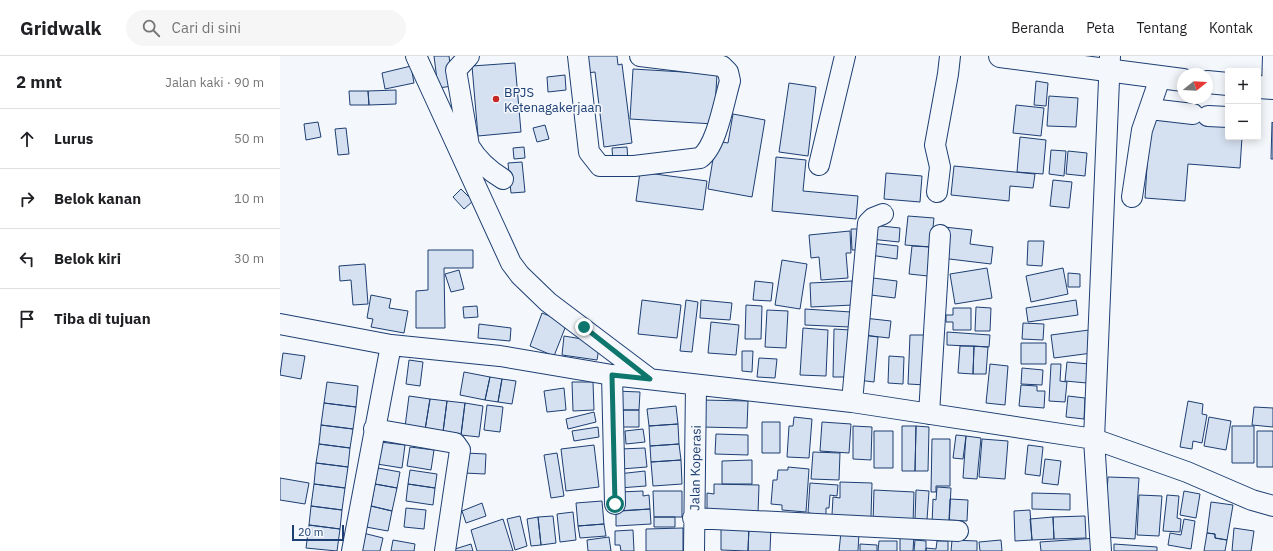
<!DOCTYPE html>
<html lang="id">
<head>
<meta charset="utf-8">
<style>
  :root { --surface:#fff; --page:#f6f6f6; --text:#202124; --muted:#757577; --line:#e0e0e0 }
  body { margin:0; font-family:"IBM Plex Sans",sans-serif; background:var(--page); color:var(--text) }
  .controls { position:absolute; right:12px; top:12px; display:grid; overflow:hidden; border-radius:4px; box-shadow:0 2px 10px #0003 }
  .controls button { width:36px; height:36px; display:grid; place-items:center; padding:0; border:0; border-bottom:1px solid var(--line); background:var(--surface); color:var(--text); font:20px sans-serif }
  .compass { position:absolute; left:897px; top:12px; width:36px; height:36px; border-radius:50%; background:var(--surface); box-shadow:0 2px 10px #0003; rotate:72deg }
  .scale { position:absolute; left:12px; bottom:10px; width:52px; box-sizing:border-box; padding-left:4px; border:2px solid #1d3f73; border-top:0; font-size:11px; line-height:14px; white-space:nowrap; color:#1d3f73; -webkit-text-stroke:3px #f4f7fb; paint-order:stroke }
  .stop { position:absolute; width:12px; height:12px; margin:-9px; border:3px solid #0f766e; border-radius:50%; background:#fff }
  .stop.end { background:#0f766e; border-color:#fff; box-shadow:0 1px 4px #0008 }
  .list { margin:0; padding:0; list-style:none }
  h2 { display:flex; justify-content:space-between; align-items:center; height:52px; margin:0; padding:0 16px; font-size:17px }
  h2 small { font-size:13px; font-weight:400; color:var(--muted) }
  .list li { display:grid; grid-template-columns:26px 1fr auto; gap:12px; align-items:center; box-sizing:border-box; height:60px; padding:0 16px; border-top:1px solid var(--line) }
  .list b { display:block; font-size:15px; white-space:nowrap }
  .list em { font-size:13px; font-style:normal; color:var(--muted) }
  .icon { flex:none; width:22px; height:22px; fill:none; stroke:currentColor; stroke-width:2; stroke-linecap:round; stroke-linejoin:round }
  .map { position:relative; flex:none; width:993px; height:495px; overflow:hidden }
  header { display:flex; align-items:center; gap:24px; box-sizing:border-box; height:56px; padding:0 20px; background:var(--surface); border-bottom:1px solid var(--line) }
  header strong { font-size:19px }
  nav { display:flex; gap:22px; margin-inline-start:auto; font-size:14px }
  .search { width:280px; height:36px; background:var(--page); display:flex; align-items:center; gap:10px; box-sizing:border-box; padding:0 14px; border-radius:22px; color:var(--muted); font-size:15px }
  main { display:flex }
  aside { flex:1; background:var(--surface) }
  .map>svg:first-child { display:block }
  .building { fill:#d5e0f0; stroke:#1d3f73 }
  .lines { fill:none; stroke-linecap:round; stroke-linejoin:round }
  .minor-casing { stroke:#1d3f73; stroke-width:22 }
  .highway-casing { stroke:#1d3f73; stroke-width:24 }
  .minor { stroke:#f4f7fb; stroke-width:20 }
  .highway { stroke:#f4f7fb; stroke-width:22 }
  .route { stroke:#0f766e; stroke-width:5 }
  .poi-dot { fill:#c62828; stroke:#f4f7fb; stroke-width:1.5 }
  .labels { text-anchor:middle; stroke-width:3; stroke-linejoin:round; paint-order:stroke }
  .poi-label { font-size:13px; fill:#1d3f73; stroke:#f4f7fb; text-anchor:start }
  .street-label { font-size:13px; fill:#1d3f73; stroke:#f4f7fb }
</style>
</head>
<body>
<header>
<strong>Gridwalk</strong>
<div class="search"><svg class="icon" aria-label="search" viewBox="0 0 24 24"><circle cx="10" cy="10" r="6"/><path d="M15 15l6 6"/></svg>Cari di sini</div>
<nav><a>Beranda</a><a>Peta</a><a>Tentang</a><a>Kontak</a></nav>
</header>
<main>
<aside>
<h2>2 mnt<small>Jalan kaki · 90 m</small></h2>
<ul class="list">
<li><svg class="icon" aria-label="ahead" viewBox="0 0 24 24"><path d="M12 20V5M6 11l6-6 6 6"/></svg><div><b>Lurus</b></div><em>50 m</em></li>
<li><svg class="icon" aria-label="right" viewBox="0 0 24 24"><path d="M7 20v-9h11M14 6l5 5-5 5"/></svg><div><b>Belok kanan</b></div><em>10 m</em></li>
<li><svg class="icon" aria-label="left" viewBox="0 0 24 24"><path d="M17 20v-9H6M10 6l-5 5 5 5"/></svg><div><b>Belok kiri</b></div><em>30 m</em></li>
<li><svg class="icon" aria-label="arrive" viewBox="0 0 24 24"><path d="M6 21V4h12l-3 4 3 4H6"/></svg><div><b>Tiba di tujuan</b></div></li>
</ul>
</aside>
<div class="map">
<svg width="993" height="495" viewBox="0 0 993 495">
  <rect width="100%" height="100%" fill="#f4f7fb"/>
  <!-- building -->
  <path class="building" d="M154,0H169L173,30L158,32Z
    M305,0H337L338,9L342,8L352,87L324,91L315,16L307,17Z
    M235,7L241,76L198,80L192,10Z
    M131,10L134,27L105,33L102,17Z
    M353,13L437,18L434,68L350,63Z
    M285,19L286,34L268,36L267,21Z
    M756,25L768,27L766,50L754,49Z
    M509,27L536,31L528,100L499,96Z
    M116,34V48L89,49L88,35Z
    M69,35H88L89,49H70Z
    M769,40L798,42L796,71L767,70Z
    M736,49L764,52L761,80L733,77Z
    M453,58L485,64L472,141L428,133L436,85L448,87Z
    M913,58L948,70V81H962L960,112L908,108L905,145L865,142L870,64L912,66Z
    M38,66L41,81L26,84L24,68Z
    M992,66L993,67V103H991Z
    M265,69L269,83L257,86L253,72Z
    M66,72L69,98L58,99L55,73Z
    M740,81L766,84L763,118L737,116Z
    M244,91L245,102L234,103L233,92Z
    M347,91L348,105L333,106L332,92Z
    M771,94L786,95L784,120L769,118Z
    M788,95L807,97L805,120L786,118Z
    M496,101L526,104L523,135L578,140L576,163L492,155Z
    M242,106L245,136L231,137L228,107Z
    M674,110L755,118L753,132L730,130L729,145L671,139Z
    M360,116L427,125L423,154L356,145Z
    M606,117L642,120L640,146L604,143Z
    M773,124L792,126L789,152L770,150Z
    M181,133L193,145L184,153L173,141Z
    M628,160L654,162L651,191L625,189Z
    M592,169L620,172L619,186L590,183Z
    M664,171L692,174L690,188L713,191L711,208L661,202Z
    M571,173H581L582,194H572Z
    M570,175L571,197H566L568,222L541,224L539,201L531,202L529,179Z
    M748,185H764L762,210L747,209Z
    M591,187L618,190L617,203L590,199Z
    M632,190L651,191L648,220L629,218Z
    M148,194H193V212H164L165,272H136V235L148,234Z
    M502,204L527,208L520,253L495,249Z
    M85,208L88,248L73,249L71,224L60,225L59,210Z
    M707,212L712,242L675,248L670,218Z
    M783,212L788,238L751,246L746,220Z
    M179,214L184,233L171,236L165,218Z
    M788,217L800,218V231H788Z
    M593,222L617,225L615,242L591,239Z
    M475,225L493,227L491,245L473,244Z
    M572,225L573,249L531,251L530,227Z
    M91,239L111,243L109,252L128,255L124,277L91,271L93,263L87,262Z
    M362,244L401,249L397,282L358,278Z
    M406,244L418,246L412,296L400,295Z
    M421,244L452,247L450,264L420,262Z
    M796,244L798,259L748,266L746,252Z
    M466,249L482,250L481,283H465Z
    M197,250L198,261L184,262L183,251Z
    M696,251L711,252L710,275H695Z
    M673,252H691V274H673V266H666V259H673Z
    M525,253L571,256L570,271L525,269Z
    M487,254L508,255L506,292L485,291Z
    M262,257L287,267L274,300L250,290Z
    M584,262L611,265L609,282L583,279Z
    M431,266L459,269L456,299L428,297Z
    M743,267L764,268L763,284L742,283Z
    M199,268L231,272L230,285L198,282Z
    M523,272L548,274L546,320L520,319Z
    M554,273L571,274V321H553Z
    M809,274L812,297L774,302L771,279Z
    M667,276L710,279L709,291L667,289Z
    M583,279L598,281L594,326L578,324Z
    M630,279H648L646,329L628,328Z
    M284,280L320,286L317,304L282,299Z
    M741,287H766V308H741Z
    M680,290H694L693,318L678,317Z
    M694,290L708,291L706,318H693Z
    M462,295H473L472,316L462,315Z
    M3,297L25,300L21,323L0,319Z
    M609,300L624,301L623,328L608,327Z
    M479,302L497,303L495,322L477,321Z
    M129,304L143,306L140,330L126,328Z
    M787,306L809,308L807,327L785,325Z
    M710,308L728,310L725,349L706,347Z
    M771,308H781L780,325L787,326L785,346L769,345Z
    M742,312L763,314L762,329L741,328Z
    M184,316L210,321L205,344L180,339Z
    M210,321L222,323L218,346L205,344Z
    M222,323L236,325L232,348L218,346Z
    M47,326L78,330L76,351L44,347Z
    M292,326H313L314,354L293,355Z
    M741,329L757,330V335H765L764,352L739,350Z
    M284,332L286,354L267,356L264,335Z
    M335,335L360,336L359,354H335Z
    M129,340L150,343L145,374L125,371Z
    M788,340L805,342L804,363L786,361Z
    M150,343L167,345L163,376L145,374Z
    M422,344L468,345L467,372L421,371Z
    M167,345L185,347L181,379L163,376Z
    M908,345L923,348L922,358L927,359L922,387L913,385L912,393L900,391Z
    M44,347L76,351L73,373L41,369Z
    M185,347L203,350L199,381L181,379Z
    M207,349L223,351L220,376L204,374Z
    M396,350L398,368L369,370L367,353Z
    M974,351L993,352V371L972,369Z
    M335,354H359V371H335Z
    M314,356L316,366L288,373L286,363Z
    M514,361L532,363L529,402L507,401L509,370H513Z
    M929,361L951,365L946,394L924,390Z
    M482,366H500V397H482Z
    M542,366L571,368L569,397L540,395Z
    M398,368L399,388L370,390L369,370Z
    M41,369L73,373L70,392L39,388Z
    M573,370L592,371L591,404L573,403Z
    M622,370H636L635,415H622Z
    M636,370L649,371L648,415H635Z
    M952,370H974V407H952Z
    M318,371L319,381L294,385L292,375Z
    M363,373L365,386L346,388L345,375Z
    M594,375H613V412H594Z
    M977,375H993V411H977Z
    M436,378L468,379V399L435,398Z
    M676,379L686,380L683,403L673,402Z
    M686,380L701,382L697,423L683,422Z
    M652,383H670V430H656V436H651Z
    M702,383L728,385L725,423L699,421Z
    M100,386L125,389L122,412L97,408Z
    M39,388L70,392L68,411L36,407Z
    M399,388L401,404L371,406L370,390Z
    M314,389L319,431L286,435L281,393Z
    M748,389L763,391L760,420L745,418Z
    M130,391L154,394L151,414L127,410Z
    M365,392L367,411L341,413L340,393Z
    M533,396L560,397L559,424L531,423Z
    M185,397L206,398L205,418L184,417Z
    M277,397L284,440L271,442L264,399Z
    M765,403L781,405L778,429L762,427Z
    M401,404L402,428L373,430L371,406Z
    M472,404V428H442V405Z
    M36,407L68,411L65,432L34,428Z
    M508,411L529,413L526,456L502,454V449L491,448L493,424H497L498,414H508Z
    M98,412L120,416L117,432L95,428Z
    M130,414L157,418L155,432L128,428Z
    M365,415L366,430L339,432L338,418Z
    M828,421L859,422L855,483L824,481Z
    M0,422L29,427L25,448L0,444Z
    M560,426L592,427L591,461L552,459L553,441L560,442Z
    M530,427L558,429L557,440L550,439L549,452H546V459L528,457Z
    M34,428L65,432L62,454L31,450Z
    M95,428L117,432L112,455L91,450Z
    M128,428L155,432L153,449L126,445Z
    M434,428L479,429L478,458L427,456V437L434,438Z
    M657,431L671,432L669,470L652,469L653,443L656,444Z
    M594,434L634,436L633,468L593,467Z
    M636,434L649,435L647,464L635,463Z
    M363,435V440L369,439L370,453L341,455L340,436Z
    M373,435H402V461H374Z
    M904,435L920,438L916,462L900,459Z
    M752,437L790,438V454L752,453Z
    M859,439L882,440L879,480L857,479Z
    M887,439L899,440L897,462L901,463L900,476L883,475Z
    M670,443L688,444L687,465L669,464Z
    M322,445L324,468L298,470L296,447Z
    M931,446L953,449L947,484L935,482V478L927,477Z
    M202,447L206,460L186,467L182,455Z
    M31,450L62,454L60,473L29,469Z
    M91,450L112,455L108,475L86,471Z
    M126,452L146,454L144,473L124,471Z
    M370,453L371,468L336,470V455Z
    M750,454L752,484L735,485L734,455Z
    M293,456L296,484L280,486L277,458Z
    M240,460L247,490L235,494L227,463Z
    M273,460L276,487L261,489L258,461Z
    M805,460L806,482L774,483L773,461Z
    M258,461L261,489L251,490L247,463Z
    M374,461H395V471H374Z
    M773,461L774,483L752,484L750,463Z
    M223,463L233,495H197L191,474Z
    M904,463L915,465L911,493L888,489L890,477L901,479Z
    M324,468L326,480L300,482L298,470Z
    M29,469L60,473L57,495L26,492Z
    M441,469L469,470L468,495L441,494Z
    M469,470L491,471L490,495H468Z
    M403,472V495H366V473Z
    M954,472L974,475L971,495H952Z
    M353,474L354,495H341L340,489H335V475Z
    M561,476L579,477L578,495H559Z
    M83,477L103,482L100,495H79Z
    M927,477L935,478V482L947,484L945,495H924Z
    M620,478L634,479L633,495H620Z
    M329,481L331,495H308L307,484Z
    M817,482L818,495H761L760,486Z
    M113,484L135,488L134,495H111Z
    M635,484L646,485V495H634Z
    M672,484L697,485V495H671Z
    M721,484L722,495H700L699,486Z
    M599,485H617V495H598Z
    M657,485H668V495H646V492L656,493Z
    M191,488L193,495H175V493Z
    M580,488L597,489V495H580Z
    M834,488L877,491V495H834Z"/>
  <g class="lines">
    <!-- minor casing -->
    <g class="minor-casing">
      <path id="minor" d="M136,0L231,207L240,219L268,246L370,323
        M189,0L176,14L189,90C198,105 208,114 223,123
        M298,0L309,96L320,110H354L420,102C437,90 444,45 450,25L448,16L442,10L360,0
        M992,32L993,0
        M870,53L913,58
        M928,60L948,61
        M539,109L565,0
        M657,136L660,111L655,89L668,18L670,0
        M852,141L862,74L880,22
        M0,268L111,289L220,300L332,319L572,346L814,383L907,416L972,444L993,450
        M332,319L335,448
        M572,346L588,167L593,162L603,158
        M649,358L660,179
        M94,373L175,387L180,394L165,495
        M413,462L678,475
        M72,495L111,289
        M414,495L416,329
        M821,495L814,383L830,0"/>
    </g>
    <!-- highway casing -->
    <g class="highway-casing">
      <path id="highway" d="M720,0L903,24
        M927,26L948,28
        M978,31L993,32"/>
    </g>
    <!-- minor -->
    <use href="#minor" class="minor"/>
    <!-- highway -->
    <use href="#highway" class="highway"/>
  </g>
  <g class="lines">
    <!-- route -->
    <path class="route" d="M304,271L370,323L332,319L335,448"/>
  </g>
  <!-- markers -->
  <circle class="poi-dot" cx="216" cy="43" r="4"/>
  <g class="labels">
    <!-- poi labels -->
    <g class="poi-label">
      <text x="224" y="41">BPJS<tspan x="224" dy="15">Ketenagakerjaan</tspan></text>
    </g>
    <!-- street labels -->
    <g class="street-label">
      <text transform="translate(415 412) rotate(-89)" y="5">Jalan Koperasi</text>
    </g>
  </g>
</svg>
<div class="controls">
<button>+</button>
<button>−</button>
</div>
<svg class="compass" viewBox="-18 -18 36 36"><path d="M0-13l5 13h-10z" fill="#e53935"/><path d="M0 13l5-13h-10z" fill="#757577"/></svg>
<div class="scale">20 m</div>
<div class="stop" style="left:335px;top:448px"></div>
<div class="stop end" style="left:304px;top:271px"></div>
</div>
</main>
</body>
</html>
